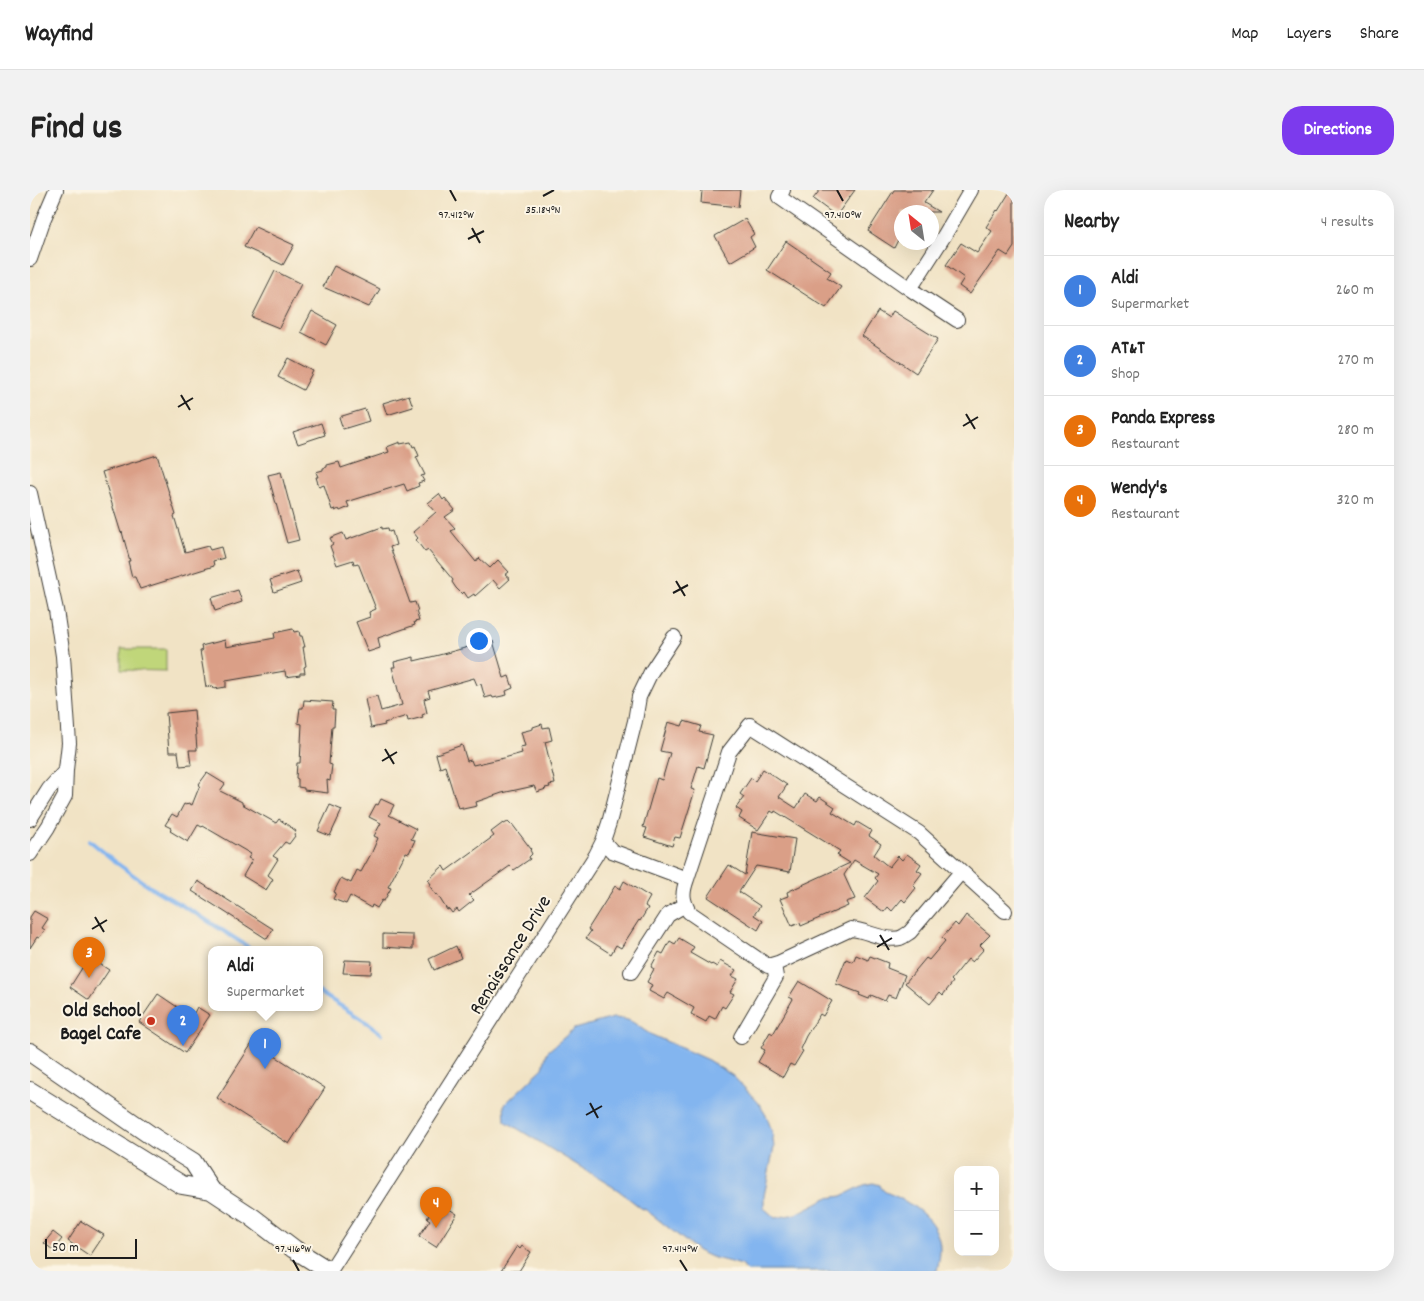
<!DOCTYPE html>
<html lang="en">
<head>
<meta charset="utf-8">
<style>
  :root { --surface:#fff; --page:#f2f2f2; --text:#222; --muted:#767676; --line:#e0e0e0; --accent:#7c3aed }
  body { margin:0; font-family:Dekko,sans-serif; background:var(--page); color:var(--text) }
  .controls { position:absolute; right:15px; bottom:15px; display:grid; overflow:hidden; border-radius:10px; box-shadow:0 5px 20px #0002 }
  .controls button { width:45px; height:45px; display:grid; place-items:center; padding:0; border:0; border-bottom:1px solid var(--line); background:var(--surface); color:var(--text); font:25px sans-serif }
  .compass { position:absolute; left:864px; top:15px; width:45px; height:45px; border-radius:50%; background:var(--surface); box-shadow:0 5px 20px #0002; rotate:330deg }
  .scale { position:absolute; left:15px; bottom:12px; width:92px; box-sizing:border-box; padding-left:5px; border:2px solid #1c1c1c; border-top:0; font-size:14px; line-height:18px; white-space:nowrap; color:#1c1c1c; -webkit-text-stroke:4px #fcf5e5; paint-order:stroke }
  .you { position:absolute; left:448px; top:450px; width:18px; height:18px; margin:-12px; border:4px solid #fff; border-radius:50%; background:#1a73e8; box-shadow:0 0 0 8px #1a73e833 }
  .badge { display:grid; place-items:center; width:32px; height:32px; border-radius:50%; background:var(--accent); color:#fff; font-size:16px; font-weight:700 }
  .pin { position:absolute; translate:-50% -41px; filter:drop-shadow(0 1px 2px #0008) }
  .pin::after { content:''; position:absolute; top:26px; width:18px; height:15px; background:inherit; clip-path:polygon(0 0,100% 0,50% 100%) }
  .popup { position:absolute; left:178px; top:756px; width:115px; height:65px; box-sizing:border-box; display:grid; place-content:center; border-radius:10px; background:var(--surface); filter:drop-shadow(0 1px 4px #0005); font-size:16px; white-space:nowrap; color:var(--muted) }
  .popup b { font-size:19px; color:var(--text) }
  .popup::after { content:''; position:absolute; left:50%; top:100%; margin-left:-10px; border:10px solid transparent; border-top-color:var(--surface) }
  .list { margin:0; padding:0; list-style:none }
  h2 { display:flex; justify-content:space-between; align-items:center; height:65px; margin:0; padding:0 20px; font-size:21px }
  h2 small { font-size:16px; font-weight:400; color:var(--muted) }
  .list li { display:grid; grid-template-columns:32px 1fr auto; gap:15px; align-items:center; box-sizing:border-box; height:70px; padding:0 20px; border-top:1px solid var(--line) }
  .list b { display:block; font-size:19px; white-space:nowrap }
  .list p { margin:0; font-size:16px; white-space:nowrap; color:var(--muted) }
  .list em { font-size:16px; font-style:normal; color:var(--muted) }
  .map { position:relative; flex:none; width:984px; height:1081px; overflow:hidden; border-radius:20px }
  header { display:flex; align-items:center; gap:30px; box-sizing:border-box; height:70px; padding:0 25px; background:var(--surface); border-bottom:1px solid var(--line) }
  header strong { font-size:24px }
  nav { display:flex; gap:28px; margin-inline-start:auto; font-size:18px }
  .intro { display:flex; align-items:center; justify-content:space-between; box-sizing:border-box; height:120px; padding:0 30px }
  h1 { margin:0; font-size:35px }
  .button { padding:12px 22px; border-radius:20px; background:var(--accent); color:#fff; font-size:18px; font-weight:700 }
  main { display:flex; gap:30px; padding:0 30px }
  aside { flex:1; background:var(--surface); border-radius:20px; box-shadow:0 5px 20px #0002 }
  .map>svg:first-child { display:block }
  .green { fill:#c0d67a; stroke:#6e794b }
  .water { fill:#83b5ef; stroke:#506886 }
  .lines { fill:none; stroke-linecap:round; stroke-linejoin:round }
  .stream { stroke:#83b5ef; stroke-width:4 }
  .building { fill:#da9f87 }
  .minor-casing { stroke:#3c3a35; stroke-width:16 }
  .major-casing { stroke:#3c3a35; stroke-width:20 }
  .minor { stroke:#fff; stroke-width:14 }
  .major { stroke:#fff; stroke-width:18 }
  .ticks { fill:none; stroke:#1c1c1c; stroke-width:2 }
  .poi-dot { fill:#c8321e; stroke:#fcf5e5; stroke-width:2 }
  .labels { text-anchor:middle; stroke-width:4; stroke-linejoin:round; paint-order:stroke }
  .street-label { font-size:20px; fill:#1c1c1c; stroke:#fcf5e5 }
  .poi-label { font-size:20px; font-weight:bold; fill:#1c1c1c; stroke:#fcf5e5; text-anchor:end }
  .ticks-label { font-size:12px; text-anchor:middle; fill:#1c1c1c; stroke:#fcf5e5; stroke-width:4; stroke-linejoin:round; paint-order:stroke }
</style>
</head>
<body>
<header>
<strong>Wayfind</strong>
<nav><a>Map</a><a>Layers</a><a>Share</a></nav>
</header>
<div class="intro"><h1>Find us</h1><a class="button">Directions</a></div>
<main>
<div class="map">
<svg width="984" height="1081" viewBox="0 0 984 1081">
  <rect width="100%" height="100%" fill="#fcf5e5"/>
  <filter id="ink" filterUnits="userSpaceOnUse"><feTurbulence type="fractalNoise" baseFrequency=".02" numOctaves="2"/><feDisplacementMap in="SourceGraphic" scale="10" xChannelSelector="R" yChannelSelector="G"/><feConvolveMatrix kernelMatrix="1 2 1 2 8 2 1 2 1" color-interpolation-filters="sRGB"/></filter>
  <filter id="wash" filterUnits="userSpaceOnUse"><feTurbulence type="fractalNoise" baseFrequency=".0096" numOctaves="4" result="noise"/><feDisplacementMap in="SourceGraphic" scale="20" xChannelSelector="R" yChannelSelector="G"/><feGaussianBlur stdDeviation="1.12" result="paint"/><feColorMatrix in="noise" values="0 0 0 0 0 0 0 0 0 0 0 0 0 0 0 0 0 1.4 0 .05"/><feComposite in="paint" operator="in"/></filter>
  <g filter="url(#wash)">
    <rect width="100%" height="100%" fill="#f1e3c5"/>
    <!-- green -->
    <path class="green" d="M91,459H136V481L91,480Z"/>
    <!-- water -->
    <path class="water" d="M583,828C605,829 603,834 620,844L678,870L703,886L728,912L737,927L742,942L744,957L734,1006V1018L745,1028L766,1024L797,1008L812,1006L834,995L843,993L850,995C853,1003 859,1003 865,1006C888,1017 911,1034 910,1061C910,1068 908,1075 907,1081H717L712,1075L681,1067L668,1061L616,1020L611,1018L588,1000L475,931L474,915L513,878L517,862L544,839Z"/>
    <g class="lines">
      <!-- stream -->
      <path class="stream" d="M59,650L88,674L120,697L170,726L223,760
        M289,802L339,834L352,844"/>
    </g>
    <g id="blocks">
      <!-- building -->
      <path class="building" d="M672,0H710L708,17L671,13Z
        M790,0H825L806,26L783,9Z
        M864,0H903L894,13L909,22H872V52L868,50L864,58L838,41Z
        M981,0H984V57L978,66L970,61L940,104L929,96L934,88L916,75L931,53L947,63L962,41L956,37L967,20L968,21Z
        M715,29L724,44L720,47L725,57L700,72L685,46Z
        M225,37L264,55L253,75L214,57Z
        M756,51L801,82L797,88L811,97L796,118L737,80Z
        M304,76L350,99L339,117L293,97Z
        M245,81L271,94L249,138L222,127Z
        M282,121L307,135L296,155L271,142Z
        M848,121L859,128L863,121L908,149L886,183L832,146Z
        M258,168L283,181L273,200L248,187Z
        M379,205L383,217L357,225L353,213Z
        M335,219L339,231L313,239L309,227Z
        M291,233L295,245L268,254L263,242Z
        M370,252V254L381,252L383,257L385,256L389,266L386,267L395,285L391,286L394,291L388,293L389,296L377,301L374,294L317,312L319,317L310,321L309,319L305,321V319L302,320L294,295L289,297L286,287H288L286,282L293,280V278L297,277V275L309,272L311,278L359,262L357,257Z
        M127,265L146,325L144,326L155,362L178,356L180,360L191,357L194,368L183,371L184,376L110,399L105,387H102L98,371H100L92,342L91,343L72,282Z
        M251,282L269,350L257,353L238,285Z
        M409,304L413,310L415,308L425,320L415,327L425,338L421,341L446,372L449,368L460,378L468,370L479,382L475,385L480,389L470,398L463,390L445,406L444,404L438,408L434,402L432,404L426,398L422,392L423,390L398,360L395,362L386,350L388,348L383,342L406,322L398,313Z
        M352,337V339L358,338L359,342L362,341L366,355L360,357L380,413L385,412L388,421H386L389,431L384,432L385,435L348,448L350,458L338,462L326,432L340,427L339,422L346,419L328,373L324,374L323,370L307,375L300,356L303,354L300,348L313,343L316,350Z
        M267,381L271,393L244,402L240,390Z
        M208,400L212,412L185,421L181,408Z
        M263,439L264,442L269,441L270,446H272L275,457H273L276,476L274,477L275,483H270V485L256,487L255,481L196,491V497L184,499L183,496L176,497L170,461H172L171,456L195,450L196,457L245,448L244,443Z
        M460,447L461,452L463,451L474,488L479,486L483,498L476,501L477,505L463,508L462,506L455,508L451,494L447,495L444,488L398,501L400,507L394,509L397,523L392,525L393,527L378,531L377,526L354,533L355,535L341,538L335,509L347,506L351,521L372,515L362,477H365L364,472L384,467V471L409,465L442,456L440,452Z
        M274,510L303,512L302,520H305L304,536H302L299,574L302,575L300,591L297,590L298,603L274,600V598L268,597V589L266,588L267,573H270L272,534L268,533L270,518H273Z
        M164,520L167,560H159L161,575L150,576L148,562H139L136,523Z
        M654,531L671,536L669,542L683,545L674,578L668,576L661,599L665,600L650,648L645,647L642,656L614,647L617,638L613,637L627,588L632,590L640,563L630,561L638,532L652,536Z
        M512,534L513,538L519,537L522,550L515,552L525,594L519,595L520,597L515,598L516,599L507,602L504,596L472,603L446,612L447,616L433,619V617L428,618L415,576L410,578L406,564L432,555L437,571L441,570L443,575L474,568L492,563L490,557L495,556L491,542L503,539V537Z
        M733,579L757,595L749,607L766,618L775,604L787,611L790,607L805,617L802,622L825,636L827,632L842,641L839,646L851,654L844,665L859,677L868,666L872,670L877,664L891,674L887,680L892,683L883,695L886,698L875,712L872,709L862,721L858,717L854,722L835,708L848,691L845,688L848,684L824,670L814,685L825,709L816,712L818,716L771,736L770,733L762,736L750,709L758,706L757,702L820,673L807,665L810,661L745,621L744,623L741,621L728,640L709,628L712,622L706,618L714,607L710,604L721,588L725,591Z
        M177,583L195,594L190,601L212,612V614L246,633L249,629L266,641L264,644L265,646L259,654L255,652L243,666L248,669L238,685L243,689L236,700L213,686L222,670L218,668L221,664L173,636L172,637L168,635L158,652L140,641L141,638L135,635L142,624L147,627L154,614L156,615L158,613L162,615L170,595L169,594Z
        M351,609L364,615L359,625L386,639L381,649L385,650L379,663L376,662L358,697L361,698L354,711L352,710L347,718L342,715L341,718L320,706L316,714L303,709L306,703L304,702L311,688L321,693L327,680L331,682L342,662L348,648L344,646L351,633L339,627L346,614L348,615Z
        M300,615L312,620L300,646L288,641Z
        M478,632L481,635L482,634L501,659L500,660L502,664L499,667L500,669L484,680L480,676L439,705L444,710L429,722L427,719L422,723L419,719L417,720L407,704L406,705L399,695L401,694L398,690L413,676L416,681L464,646L461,642L473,633L474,634Z
        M722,642L765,649L760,682L726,676L709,702L730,716L724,725L733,731L728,740L678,707L699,675L715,685Z
        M168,691L243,739L237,749L162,701Z
        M594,691L620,707L615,716L618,718L610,731L609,730L591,758L586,755L581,764L556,748L561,741L558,739L585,696L590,699Z
        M4,721L18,729L12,738L15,740L9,748L7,747L0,758V727Z
        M936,725L960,745L950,755L954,759L942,772L938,769L921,790L923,792L913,805L910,802L900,814L875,793L896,768L899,770L915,751L912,748L925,733L928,736Z
        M353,744L383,745V759L353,757Z
        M649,748L664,757L660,763L681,775L682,774L687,777L690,771L706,780L702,786L708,789L700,802L704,804L695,818L692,816L685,829L679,826L676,832L661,824L664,818L638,803L634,809L619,801L622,795L617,792L624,779L621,777L629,762L633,764L640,751L645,754Z
        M426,756L431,768L404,780L399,769Z
        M826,765L838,770L840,766L858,773L857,778L875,785L866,808L858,805L855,811L841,805L839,809L829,805L830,803L806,794L816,769L823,772Z
        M59,767L79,780L59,810L40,797Z
        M315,770L342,771L341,784L313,783Z
        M769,791L802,811L793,826L790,824L776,846L770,859L773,861L764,876L760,874L753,887L728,872L735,860L731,858L740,842L743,844L763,809L759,807Z
        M128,804L162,827L167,817L180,825L155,863L109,832Z
        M230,841L241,848L234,859L295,898L259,954L187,908Z
        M408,1012L427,1024L406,1057L389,1046L400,1030L397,1028Z
        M51,1031L74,1045L60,1066L38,1051Z
        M23,1042L32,1049L23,1060L14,1053Z
        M487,1056L490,1059L492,1056L501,1062L489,1081H471Z"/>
    </g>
  </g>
  <g filter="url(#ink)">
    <use href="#blocks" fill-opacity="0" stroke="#3c3a35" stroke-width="1"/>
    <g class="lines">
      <!-- minor casing -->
      <g class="minor-casing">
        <path id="minor" d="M753,0L749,7L880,99L914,46L941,0
          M0,69L14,28L26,0
          M880,99L927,130
          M0,303L26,420L33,466L39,553L36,580L35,606L18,637L0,664
          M0,629L19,599L36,580
          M573,651L582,661L657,689L699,562L720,535L889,643L975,721
          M657,689C652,703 652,709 659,722L738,776L748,773L821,739C836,740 856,752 870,748C873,747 877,744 880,742L931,682
          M601,782L638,725L655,715
          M711,847L746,787L744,775
          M300,1081L566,665L573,651L579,633L605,531L609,507L621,482L644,447"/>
      </g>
      <!-- major casing -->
      <g class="major-casing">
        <path id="major" d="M0,862L126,949L163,972L181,1000L222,1027L264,1059L299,1081
          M0,901L152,995L181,1000"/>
      </g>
      <!-- minor -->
      <use href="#minor" class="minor"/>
      <!-- major -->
      <use href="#major" class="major"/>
    </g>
  </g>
  <!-- ticks -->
  <path class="ticks" d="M420,0L426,11M807,0L813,11M513,6L524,0M442,38L450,53M438,49L454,41M151,205L160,220M148,217L163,208M936,224L945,239M933,236L948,227M646,391L655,406M643,403L658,395M355,559L364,574M352,571L367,562M65,727L74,742M62,739L77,730M850,745L859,760M847,757L862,748M560,913L568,928M556,925L572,916M263,1070L269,1081M650,1070L657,1081"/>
  <!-- markers -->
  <circle class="poi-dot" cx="121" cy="831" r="5"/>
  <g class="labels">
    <!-- street labels -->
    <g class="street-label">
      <text transform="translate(479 764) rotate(-58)" y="7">Renaissance Drive</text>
    </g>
    <!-- poi labels -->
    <g class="poi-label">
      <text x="111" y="826">Old School<tspan x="111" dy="23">Bagel Cafe</tspan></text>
    </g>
  </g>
  <g class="ticks-label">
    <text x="513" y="23">35.184°N</text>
    <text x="426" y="28">97.412°W</text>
    <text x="813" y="28">97.410°W</text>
    <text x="263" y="1062">97.416°W</text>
    <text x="650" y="1062">97.414°W</text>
  </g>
</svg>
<div class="controls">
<button>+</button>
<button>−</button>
</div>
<svg class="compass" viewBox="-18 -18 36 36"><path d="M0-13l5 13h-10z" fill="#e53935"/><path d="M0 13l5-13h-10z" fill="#767676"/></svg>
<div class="scale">50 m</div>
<div class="you"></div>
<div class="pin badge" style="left:235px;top:879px;background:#3f7fe0">1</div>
<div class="popup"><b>Aldi</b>Supermarket</div>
<div class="pin badge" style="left:153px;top:856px;background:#3f7fe0">2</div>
<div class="pin badge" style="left:59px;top:788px;background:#e8710a">3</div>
<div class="pin badge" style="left:406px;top:1038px;background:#e8710a">4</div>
</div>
<aside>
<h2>Nearby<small>4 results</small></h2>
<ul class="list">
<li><span class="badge" style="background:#3f7fe0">1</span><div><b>Aldi</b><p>Supermarket</p></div><em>260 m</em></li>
<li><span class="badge" style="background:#3f7fe0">2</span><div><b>AT&amp;T</b><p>Shop</p></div><em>270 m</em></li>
<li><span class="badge" style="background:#e8710a">3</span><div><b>Panda Express</b><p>Restaurant</p></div><em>280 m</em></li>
<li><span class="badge" style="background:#e8710a">4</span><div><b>Wendy's</b><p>Restaurant</p></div><em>320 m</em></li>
</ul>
</aside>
</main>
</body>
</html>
